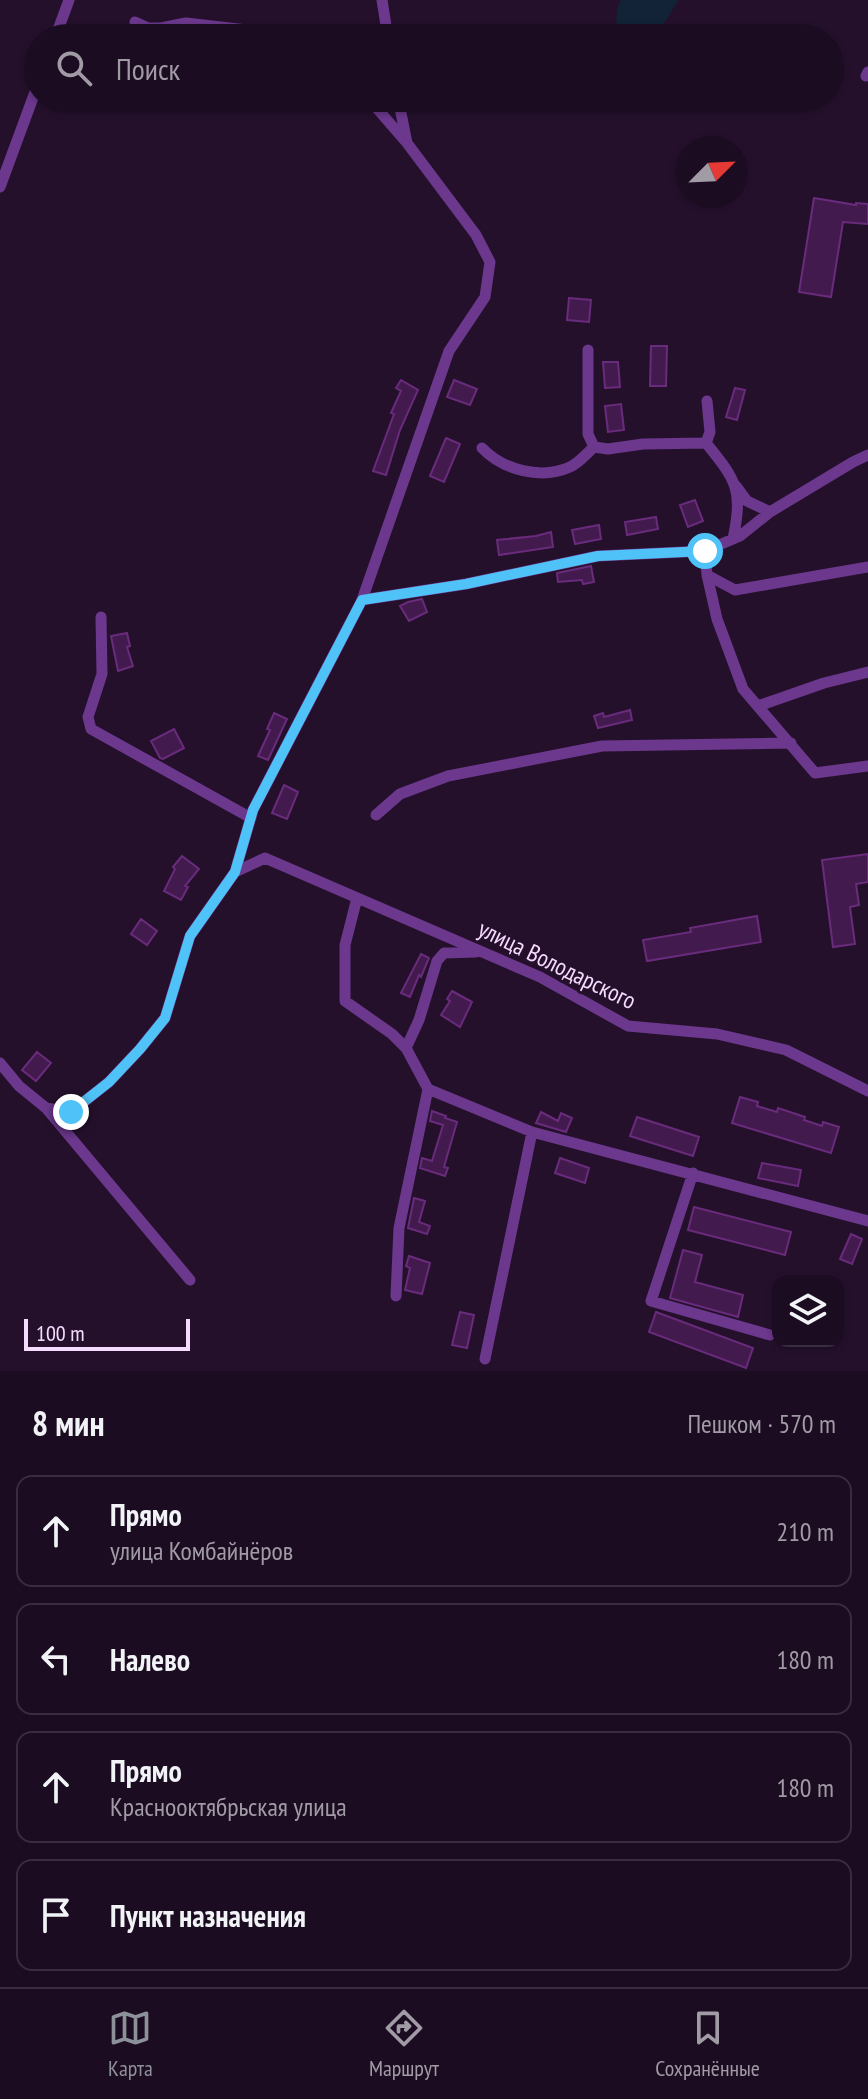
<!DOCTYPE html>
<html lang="ru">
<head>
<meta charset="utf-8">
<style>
  :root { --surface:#1c0c21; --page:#25152a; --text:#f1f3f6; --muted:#a09ba5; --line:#3a2c3f; --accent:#8c9099 }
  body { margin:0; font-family:"PT Sans Narrow",sans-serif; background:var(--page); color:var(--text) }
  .controls { position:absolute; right:24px; bottom:24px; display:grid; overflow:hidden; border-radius:16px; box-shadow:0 2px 6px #0004 }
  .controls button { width:72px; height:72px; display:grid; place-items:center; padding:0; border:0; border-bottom:2px solid var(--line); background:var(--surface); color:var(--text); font:40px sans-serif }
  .compass { position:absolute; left:676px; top:136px; width:72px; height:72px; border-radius:50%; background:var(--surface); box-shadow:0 2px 6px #0004; rotate:66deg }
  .scale { position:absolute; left:24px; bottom:20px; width:166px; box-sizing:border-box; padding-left:8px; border:4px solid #f4dbff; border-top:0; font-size:22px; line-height:28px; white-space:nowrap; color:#f4dbff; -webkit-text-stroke:6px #25102c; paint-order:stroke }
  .stop { position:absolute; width:24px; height:24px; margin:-18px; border:6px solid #4fc3f7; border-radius:50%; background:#fff }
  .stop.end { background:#4fc3f7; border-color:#fff; box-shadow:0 2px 8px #0008 }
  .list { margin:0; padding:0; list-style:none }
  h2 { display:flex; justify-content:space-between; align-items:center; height:104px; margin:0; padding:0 32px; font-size:34px }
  h2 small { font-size:26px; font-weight:400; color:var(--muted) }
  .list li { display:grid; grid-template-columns:52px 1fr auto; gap:24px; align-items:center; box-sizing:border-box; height:112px; margin:0 16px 16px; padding:0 16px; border:2px solid var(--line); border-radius:16px }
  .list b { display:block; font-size:30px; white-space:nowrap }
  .list p { margin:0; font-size:26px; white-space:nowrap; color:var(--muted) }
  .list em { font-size:26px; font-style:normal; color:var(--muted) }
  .icon { flex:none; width:44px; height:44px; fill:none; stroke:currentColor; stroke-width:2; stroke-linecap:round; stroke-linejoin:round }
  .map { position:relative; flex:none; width:868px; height:1371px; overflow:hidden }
  .search { position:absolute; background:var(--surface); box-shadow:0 2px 6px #0004; left:24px; right:24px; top:24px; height:88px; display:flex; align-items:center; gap:20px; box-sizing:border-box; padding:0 28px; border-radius:44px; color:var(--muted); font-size:30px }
  .sheet { height:616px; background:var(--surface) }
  nav { display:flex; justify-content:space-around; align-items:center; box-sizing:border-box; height:112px; border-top:2px solid var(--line); background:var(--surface); font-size:22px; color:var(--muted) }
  nav a { display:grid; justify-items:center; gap:4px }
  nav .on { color:var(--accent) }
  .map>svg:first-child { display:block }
  .green { fill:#122337 }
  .building { fill:#431a4e; stroke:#692b7c; stroke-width:2 }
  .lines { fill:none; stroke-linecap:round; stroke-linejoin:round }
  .minor { stroke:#6c388e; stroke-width:11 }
  .route { stroke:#4fc3f7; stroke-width:10 }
  .labels { text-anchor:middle; stroke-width:6; stroke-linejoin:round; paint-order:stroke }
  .street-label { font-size:24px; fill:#f4dbff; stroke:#25102c }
</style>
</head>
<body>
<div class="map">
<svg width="868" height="1371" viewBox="0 0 868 1371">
  <rect width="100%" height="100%" fill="#25102c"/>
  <!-- green -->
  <path class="green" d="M621,0H678L667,19L651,38H621C616,27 614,11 621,0Z"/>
  <!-- building -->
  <path class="building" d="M814,198L856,205V203L868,204V224L843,222L831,297L799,292Z
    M569,298L591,300L589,322L567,320Z
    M651,346H667L666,386H650Z
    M603,362H618L620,387L605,388Z
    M401,380L418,390L400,430L386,475L373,471L394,414L391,413L401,391L396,388Z
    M454,380L477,389L470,405L447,397Z
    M735,388L745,390L737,420L726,417Z
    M621,404L624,430L608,432L605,406Z
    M446,438L460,444L444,482L430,476Z
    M695,500L703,521L688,527L680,505Z
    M656,517L658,529L627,535L625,522Z
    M599,525L601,539L575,544L572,530Z
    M551,532L553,547L499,555L497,540L536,536Z
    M591,566L594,582L583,584L582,580L558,582L557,573Z
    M422,599L427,612L409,621L400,606L408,602Z
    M127,633L130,646L127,647L133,666L118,671L111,636Z
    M630,710L632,720L598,728L594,716L603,713L604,717Z
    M274,713L287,719L268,760L258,756L270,730L267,729Z
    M174,729L184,748L163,759L160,758L151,741Z
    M284,785L298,792L287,819L272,813Z
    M868,854V882L856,884L859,905L850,907L855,944L833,947L822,860Z
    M182,856L199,869L185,886L188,887L181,900L164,891L175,869L173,867Z
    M757,916L761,942L647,961L643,940L691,932L690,928Z
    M141,919L157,931L147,945L131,934Z
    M421,954L429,958L421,977L419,975L410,997L401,993Z
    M452,991L472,1002L460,1027L441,1015L450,1001L447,999Z
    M37,1052L51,1063L36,1081L22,1070Z
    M740,1097L758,1102L757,1106L777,1112L778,1108L805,1117L804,1120L822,1126L823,1122L839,1127L831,1153L732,1123Z
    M432,1111L446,1116L445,1118L457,1122L444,1167L448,1168L445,1176L420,1168L422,1158L432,1161L443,1125L430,1121Z
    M541,1112L558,1121L561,1113L572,1118L566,1132L536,1123Z
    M637,1117L699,1137L693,1156L630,1136Z
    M560,1158L589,1168L585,1183L555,1173Z
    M762,1163L801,1170L798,1186L758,1178Z
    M414,1198L425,1201L419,1222L430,1226L427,1234L408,1228Z
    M694,1207L791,1232L785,1255L688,1230Z
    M851,1234L862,1239L852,1264L840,1259Z
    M683,1250L702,1255L695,1282L743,1295L738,1317L670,1298Z
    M409,1256L430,1263L422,1294L405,1290L410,1268L406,1266Z
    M460,1312L474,1315L467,1348L452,1345Z
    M656,1312L753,1348L746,1368L649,1332Z"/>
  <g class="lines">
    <!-- minor -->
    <path class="minor" d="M382,0L388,38
      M135,22L148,28H161L186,23L316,38
      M55,38L69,0
      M316,38L387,31
      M866,76L868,72
      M368,98L407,143
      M0,187L38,84
      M588,350V434L594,447L608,449L643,444L706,443C737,481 743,490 733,539
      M706,443L710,432L707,401
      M482,448C503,470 541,480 570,467C579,463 587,453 594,447
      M736,486L747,501L770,512
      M705,551L707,575L717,619L743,689L815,773L868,766
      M707,575L735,590L868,567
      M362,600L466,584L598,556L705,551L740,536L770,512L853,462L868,455
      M101,617L102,674L88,717L91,729L251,818
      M758,706L824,683L868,672
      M376,815L400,794L448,776L602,746L791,743
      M235,872L265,858L540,977L628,1026L717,1034L786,1050L868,1091
      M357,898L345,945V1001L392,1034L406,1048L428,1089L532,1132L868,1221
      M406,1048L419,1020L437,961L444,953L476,952
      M0,1063L19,1086L46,1108L71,1112L109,1082L140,1049L165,1018L190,936L235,872L253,810L362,600L449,351L485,297L490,262L476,235L407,143L398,98
      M46,1108L190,1280
      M693,1173L651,1301L770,1335
      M396,1296L399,1228L428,1089
      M485,1359L532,1132"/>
  </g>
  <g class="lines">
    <!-- route -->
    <path class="route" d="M71,1112L109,1082L140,1049L165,1018L190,936L235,872L253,810L362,600L466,584L598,556L705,551"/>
  </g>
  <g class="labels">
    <!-- street labels -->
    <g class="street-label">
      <text transform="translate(557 965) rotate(26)" y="8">улица Володарского</text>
    </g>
  </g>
</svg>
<div class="controls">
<button><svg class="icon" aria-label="layers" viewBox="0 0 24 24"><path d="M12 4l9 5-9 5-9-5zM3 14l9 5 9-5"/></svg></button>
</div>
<svg class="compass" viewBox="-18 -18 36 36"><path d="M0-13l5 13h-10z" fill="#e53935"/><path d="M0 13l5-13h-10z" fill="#a09ba5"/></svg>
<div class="scale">100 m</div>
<div class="stop" style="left:705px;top:551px"></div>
<div class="stop end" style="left:71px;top:1112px"></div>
<div class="search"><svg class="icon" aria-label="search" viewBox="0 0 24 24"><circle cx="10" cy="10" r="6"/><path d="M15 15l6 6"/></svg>Поиск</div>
</div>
<section class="sheet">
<h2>8 мин<small>Пешком · 570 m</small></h2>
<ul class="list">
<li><svg class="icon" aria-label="ahead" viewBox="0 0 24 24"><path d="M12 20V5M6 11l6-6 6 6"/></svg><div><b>Прямо</b><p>улица Комбайнёров</p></div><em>210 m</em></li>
<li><svg class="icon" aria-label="left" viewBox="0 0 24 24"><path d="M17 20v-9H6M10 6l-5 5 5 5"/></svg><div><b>Налево</b></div><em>180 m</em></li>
<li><svg class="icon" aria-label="ahead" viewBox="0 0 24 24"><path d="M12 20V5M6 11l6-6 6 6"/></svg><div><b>Прямо</b><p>Краснооктябрьская улица</p></div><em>180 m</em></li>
<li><svg class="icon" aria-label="arrive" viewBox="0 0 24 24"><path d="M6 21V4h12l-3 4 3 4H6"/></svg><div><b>Пункт назначения</b></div></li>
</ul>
</section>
<nav>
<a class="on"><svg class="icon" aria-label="map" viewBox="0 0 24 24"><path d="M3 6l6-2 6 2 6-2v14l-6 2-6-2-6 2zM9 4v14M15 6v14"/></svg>Карта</a>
<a><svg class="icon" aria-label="directions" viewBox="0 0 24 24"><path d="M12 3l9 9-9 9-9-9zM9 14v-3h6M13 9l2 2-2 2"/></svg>Маршрут</a>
<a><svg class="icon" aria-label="saved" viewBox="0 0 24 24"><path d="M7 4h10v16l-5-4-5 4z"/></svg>Сохранённые</a>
</nav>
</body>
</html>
